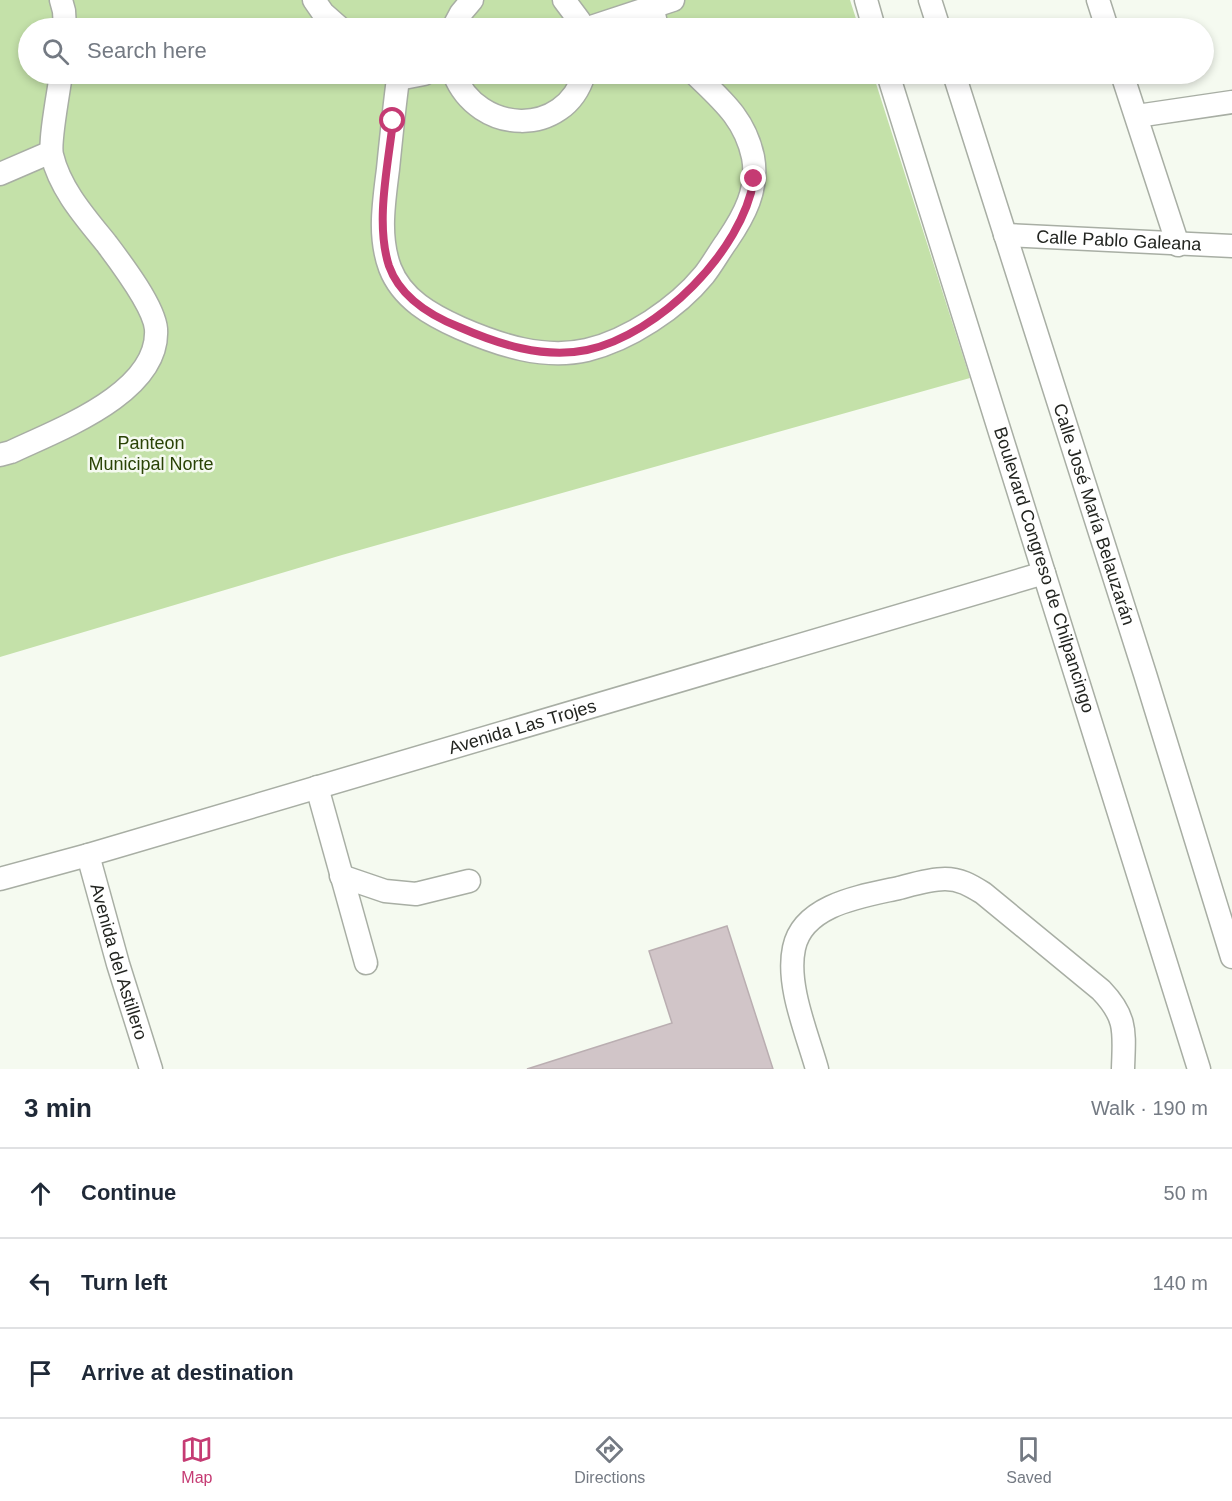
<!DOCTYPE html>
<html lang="en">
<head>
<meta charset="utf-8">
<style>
  :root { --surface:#fff; --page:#f2f2f3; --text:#1f2937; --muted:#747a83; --line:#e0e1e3; --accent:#c53b73 }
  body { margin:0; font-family:Helvetica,sans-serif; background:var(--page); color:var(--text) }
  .stop { position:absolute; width:18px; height:18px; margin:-14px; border:4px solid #c53b73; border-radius:50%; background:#fff }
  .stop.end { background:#c53b73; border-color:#fff; box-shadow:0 2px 6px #0008 }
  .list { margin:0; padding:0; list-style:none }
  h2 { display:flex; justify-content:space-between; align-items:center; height:78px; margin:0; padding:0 24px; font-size:26px }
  h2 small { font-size:20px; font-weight:400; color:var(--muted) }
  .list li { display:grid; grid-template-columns:39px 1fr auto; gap:18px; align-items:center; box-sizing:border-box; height:90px; padding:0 24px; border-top:2px solid var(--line) }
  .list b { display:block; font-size:22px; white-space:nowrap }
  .list em { font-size:20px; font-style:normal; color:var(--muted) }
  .icon { flex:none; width:33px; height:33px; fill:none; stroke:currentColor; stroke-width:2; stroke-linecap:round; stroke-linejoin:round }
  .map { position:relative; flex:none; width:1232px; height:1069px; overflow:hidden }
  .search { position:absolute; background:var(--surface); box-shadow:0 3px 9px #0003; left:18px; right:18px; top:18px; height:66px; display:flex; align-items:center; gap:15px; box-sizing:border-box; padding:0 21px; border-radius:33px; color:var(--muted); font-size:22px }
  .sheet { height:348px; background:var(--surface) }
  nav { display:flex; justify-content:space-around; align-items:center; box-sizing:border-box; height:84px; border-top:2px solid var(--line); background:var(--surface); font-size:16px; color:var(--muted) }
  nav a { display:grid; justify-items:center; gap:3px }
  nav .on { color:var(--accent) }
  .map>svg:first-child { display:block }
  .green { fill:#c4e1a9 }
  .building { fill:#d1c5c8; stroke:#baaeb1; stroke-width:1.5 }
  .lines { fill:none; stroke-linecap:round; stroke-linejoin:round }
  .minor-casing { stroke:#a8aea4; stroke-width:25 }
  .minor { stroke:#fff; stroke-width:22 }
  .route { stroke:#c53b73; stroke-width:8 }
  .labels { text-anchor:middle; stroke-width:5; stroke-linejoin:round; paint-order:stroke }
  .street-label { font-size:18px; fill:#232521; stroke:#f5faf0 }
  .park-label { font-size:18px; fill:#2a4306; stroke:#f5faf0 }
</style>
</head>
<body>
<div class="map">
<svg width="1232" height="1069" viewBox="0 0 1232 1069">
  <rect width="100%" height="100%" fill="#f5faf0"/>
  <!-- green -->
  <path class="green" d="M0,0H850L859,28H28V74H873L970,378L342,555L0,657Z"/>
  <!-- building -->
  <path class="building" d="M727,926L773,1069H527L672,1023L649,951Z"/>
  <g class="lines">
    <!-- minor casing -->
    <g class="minor-casing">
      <g id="minor">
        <path d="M61,0L64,11L65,28"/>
        <path d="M314,0L323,13L340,28"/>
        <path d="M564,0L579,20L583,28"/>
        <path d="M651,0L657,28"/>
        <path d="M866,0L874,28"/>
        <path d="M930,0L939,28"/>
        <path d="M1098,0L1107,28"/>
        <path d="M453,28L461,13L472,0"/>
        <path d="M588,28L673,0"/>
        <path d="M454,74C478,135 565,138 584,74"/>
        <path id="s1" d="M888,74C992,405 1098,736 1199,1069"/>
        <path id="s2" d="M954,74L1145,674L1232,957"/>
        <path d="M1122,74L1178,245"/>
        <path d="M398,79C394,109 391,139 388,169C384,202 378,236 390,268C402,299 431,315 460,328C499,345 544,360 587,350C629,340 677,308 704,275C712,265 719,252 727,241C744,216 759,189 753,157C745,119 722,100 695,74"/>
        <path d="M398,79L424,74"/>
        <path d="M1137,116L1232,102"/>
        <path d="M0,174L51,152"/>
        <path id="s3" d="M1005,235L1232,246"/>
        <path d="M0,455L11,452C57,430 160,393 156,329C154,306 121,263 106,243C85,217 60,189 52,155C49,141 59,90 61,74"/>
        <path d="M317,787L366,963"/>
        <path id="s4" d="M88,855L118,964L151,1069"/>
        <path d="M341,876L385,891L416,894L469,881"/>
        <path id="s5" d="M0,879L88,855L1044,573"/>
        <path d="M817,1069C807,1033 786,985 794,948C803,904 863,896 899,888C914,884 930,879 945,879C960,879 970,885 983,893L1101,990C1128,1018 1124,1033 1123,1069"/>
      </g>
    </g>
    <!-- minor -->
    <use href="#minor" class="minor"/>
  </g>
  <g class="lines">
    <!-- route -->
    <path class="route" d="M393,121C388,166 375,223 389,266C400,297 429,315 459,327C498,344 543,359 587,350C659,334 742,252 754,179"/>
  </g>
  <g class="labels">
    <!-- street labels -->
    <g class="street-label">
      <text dy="6" stroke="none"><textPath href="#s3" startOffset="114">Calle Pablo Galeana</textPath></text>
      <text dy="6" stroke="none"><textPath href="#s2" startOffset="462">Calle José María Belauzarán</textPath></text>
      <text dy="6" stroke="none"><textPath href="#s1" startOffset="520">Boulevard Congreso de Chilpancingo</textPath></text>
      <text dy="6" stroke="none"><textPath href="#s5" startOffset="544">Avenida Las Trojes</textPath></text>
      <text dy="6" stroke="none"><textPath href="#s4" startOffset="111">Avenida del Astillero</textPath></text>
    </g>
    <!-- park labels -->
    <g class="park-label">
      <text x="151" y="449">Panteon<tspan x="151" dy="21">Municipal Norte</tspan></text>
    </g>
  </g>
</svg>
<div class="stop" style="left:393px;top:121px"></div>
<div class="stop end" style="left:754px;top:179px"></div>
<div class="search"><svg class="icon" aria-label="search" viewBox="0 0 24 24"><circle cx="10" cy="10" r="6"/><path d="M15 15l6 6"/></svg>Search here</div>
</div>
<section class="sheet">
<h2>3 min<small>Walk · 190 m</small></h2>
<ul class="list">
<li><svg class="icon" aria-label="ahead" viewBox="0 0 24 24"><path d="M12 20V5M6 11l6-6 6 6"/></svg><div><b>Continue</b></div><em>50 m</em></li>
<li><svg class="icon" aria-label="left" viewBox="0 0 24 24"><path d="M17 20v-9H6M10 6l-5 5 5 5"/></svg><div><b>Turn left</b></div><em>140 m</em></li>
<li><svg class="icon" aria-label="arrive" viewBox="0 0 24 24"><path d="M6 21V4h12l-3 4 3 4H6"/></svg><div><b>Arrive at destination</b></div></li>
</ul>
</section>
<nav>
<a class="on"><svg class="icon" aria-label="map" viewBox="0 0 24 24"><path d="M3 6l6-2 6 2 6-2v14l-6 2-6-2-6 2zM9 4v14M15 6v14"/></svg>Map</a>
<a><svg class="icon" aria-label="directions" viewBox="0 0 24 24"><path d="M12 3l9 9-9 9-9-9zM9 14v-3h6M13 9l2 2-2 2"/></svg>Directions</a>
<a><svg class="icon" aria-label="saved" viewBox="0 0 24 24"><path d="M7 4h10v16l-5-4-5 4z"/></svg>Saved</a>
</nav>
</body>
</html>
